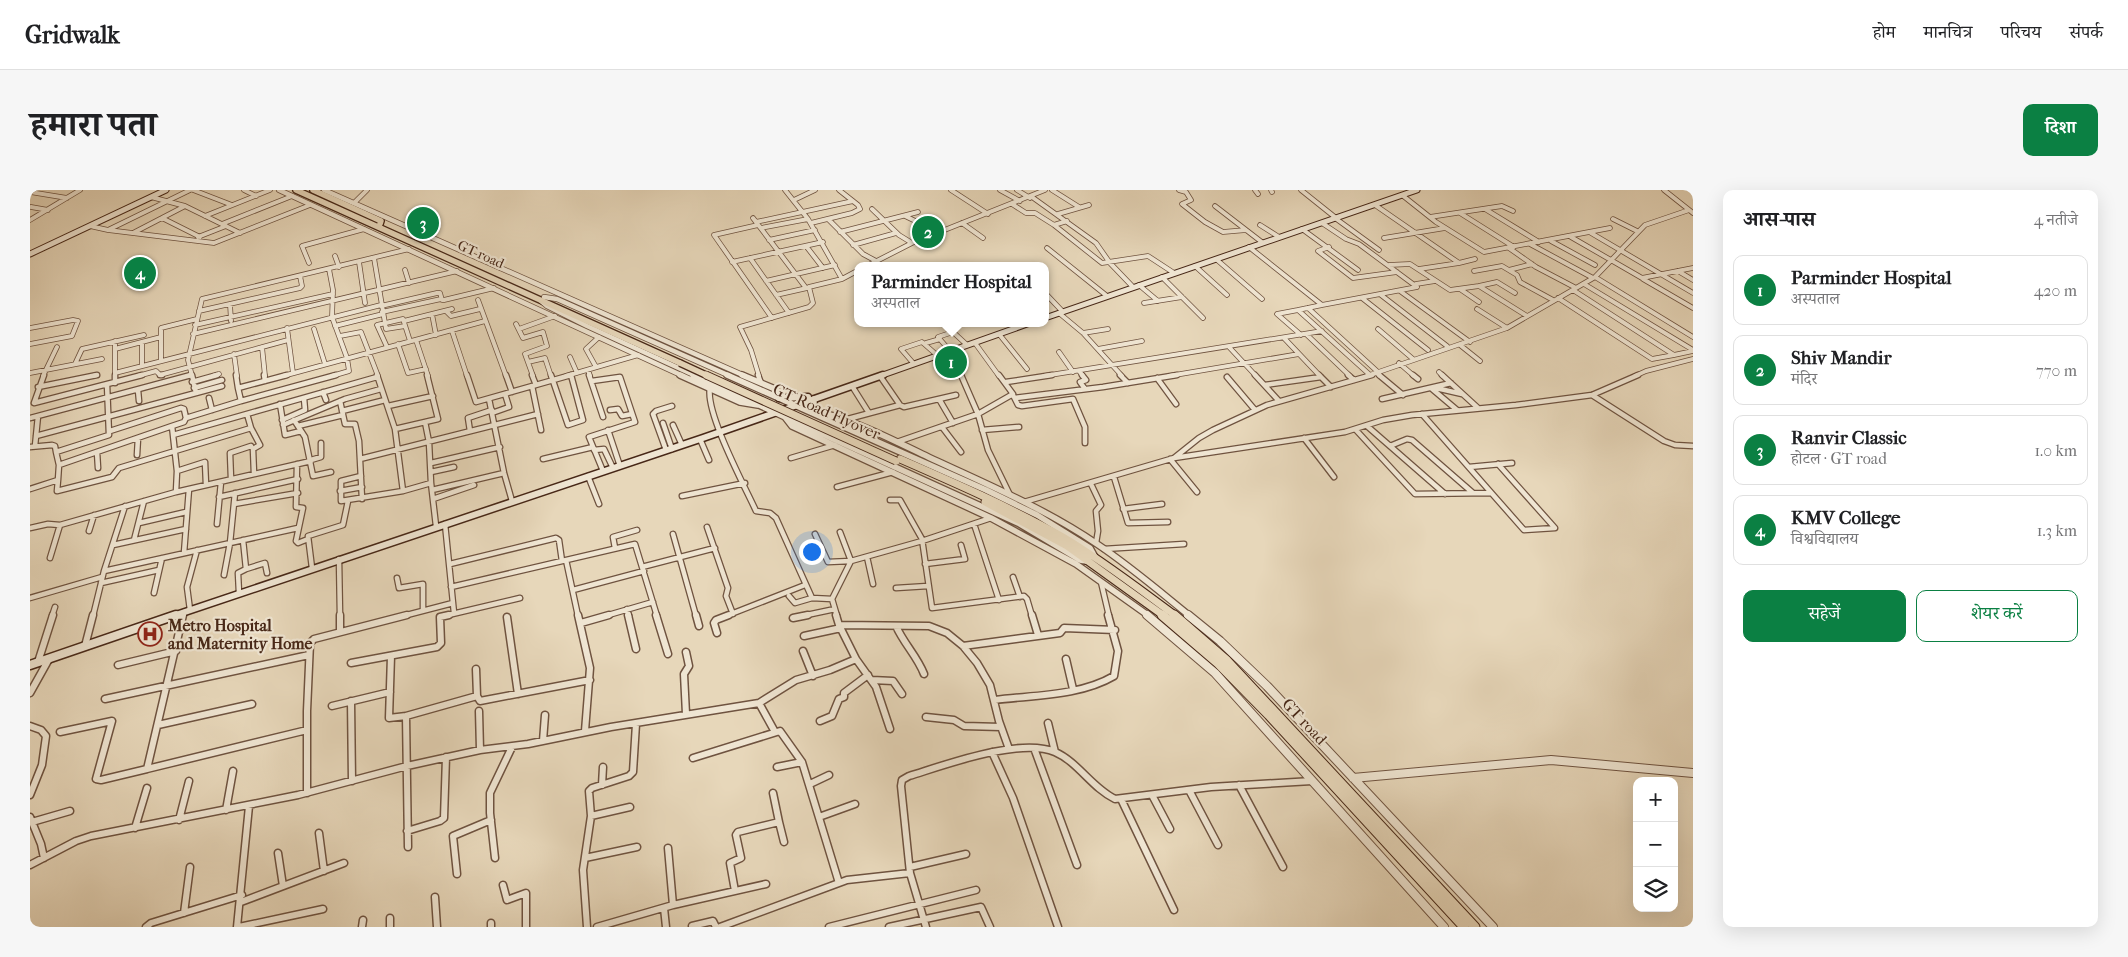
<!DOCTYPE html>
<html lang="hi">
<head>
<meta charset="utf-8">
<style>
  :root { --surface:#fff; --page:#f6f6f6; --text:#202124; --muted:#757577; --line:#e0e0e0; --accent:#0b8043 }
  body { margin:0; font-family:"IM FELL French Canon","Noto Serif Devanagari",serif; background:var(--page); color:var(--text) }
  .controls { position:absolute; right:15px; bottom:15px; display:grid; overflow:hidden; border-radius:10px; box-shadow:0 5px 20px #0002 }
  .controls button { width:45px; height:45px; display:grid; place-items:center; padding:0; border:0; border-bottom:1px solid var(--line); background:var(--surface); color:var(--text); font:25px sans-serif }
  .you { position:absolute; left:781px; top:361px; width:18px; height:18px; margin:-12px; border:4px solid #fff; border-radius:50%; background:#1a73e8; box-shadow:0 0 0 8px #1a73e833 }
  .badge { display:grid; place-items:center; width:32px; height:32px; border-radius:50%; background:var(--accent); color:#fff; font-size:16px; font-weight:700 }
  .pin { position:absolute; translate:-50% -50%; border:2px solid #fff; box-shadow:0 1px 5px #0006 }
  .popup { position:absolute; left:824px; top:72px; width:195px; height:65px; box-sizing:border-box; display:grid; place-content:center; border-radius:10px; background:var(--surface); filter:drop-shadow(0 1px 4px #0005); font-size:16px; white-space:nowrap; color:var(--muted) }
  .popup b { font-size:19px; color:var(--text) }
  .popup::after { content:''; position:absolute; left:50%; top:100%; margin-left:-10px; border:10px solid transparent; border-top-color:var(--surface) }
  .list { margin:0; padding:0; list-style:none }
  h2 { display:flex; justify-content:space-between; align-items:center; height:65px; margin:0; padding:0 20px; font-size:21px }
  h2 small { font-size:16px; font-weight:400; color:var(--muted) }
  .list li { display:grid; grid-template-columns:32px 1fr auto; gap:15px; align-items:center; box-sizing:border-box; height:70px; margin:0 10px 10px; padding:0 10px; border:1px solid var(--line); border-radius:10px }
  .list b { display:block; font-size:19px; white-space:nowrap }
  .list p { margin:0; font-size:16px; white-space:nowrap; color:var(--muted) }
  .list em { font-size:16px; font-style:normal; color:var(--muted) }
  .actions { display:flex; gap:10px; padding:15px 20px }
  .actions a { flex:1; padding:11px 0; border:1px solid var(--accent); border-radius:10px; text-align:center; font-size:18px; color:var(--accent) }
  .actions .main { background:var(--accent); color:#fff }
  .icon { flex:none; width:28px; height:28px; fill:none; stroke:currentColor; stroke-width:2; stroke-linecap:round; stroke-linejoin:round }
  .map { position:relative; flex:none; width:1663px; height:737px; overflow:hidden; border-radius:10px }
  header { display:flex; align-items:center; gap:30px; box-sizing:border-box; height:70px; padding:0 25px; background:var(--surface); border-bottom:1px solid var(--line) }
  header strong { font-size:24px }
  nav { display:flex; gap:28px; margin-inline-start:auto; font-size:18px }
  .intro { display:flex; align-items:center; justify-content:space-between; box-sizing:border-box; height:120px; padding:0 30px }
  h1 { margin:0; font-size:35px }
  .button { padding:12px 22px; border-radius:10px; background:var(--accent); color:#fff; font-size:18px; font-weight:700 }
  main { display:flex; gap:30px; padding:0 30px }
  aside { flex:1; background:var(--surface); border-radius:10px; box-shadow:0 5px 20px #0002 }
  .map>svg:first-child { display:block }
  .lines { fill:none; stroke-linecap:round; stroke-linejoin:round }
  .minor-far2-casing { stroke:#6f5340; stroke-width:5.5 }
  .minor-far1-casing { stroke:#6f5340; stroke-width:7 }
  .minor-casing { stroke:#6f5340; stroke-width:9 }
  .tertiary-far2-casing { stroke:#6f5340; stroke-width:6 }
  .tertiary-far1-casing { stroke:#6f5340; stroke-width:8 }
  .tertiary-casing { stroke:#6f5340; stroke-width:10 }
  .secondary-far2-casing { stroke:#472717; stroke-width:7 }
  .secondary-far1-casing { stroke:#472717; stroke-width:9 }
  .secondary-casing { stroke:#472717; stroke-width:11 }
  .trunk-far2-casing { stroke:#472717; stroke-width:8 }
  .trunk-far1-casing { stroke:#472717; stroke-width:9 }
  .trunk-casing { stroke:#472717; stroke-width:11 }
  .minor-far2 { stroke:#efe5d2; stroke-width:4 }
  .minor-far1 { stroke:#efe5d2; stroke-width:4.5 }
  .minor { stroke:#efe5d2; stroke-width:6 }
  .tertiary-far2 { stroke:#efe5d2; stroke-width:4.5 }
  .tertiary-far1 { stroke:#efe5d2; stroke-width:5.5 }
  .tertiary { stroke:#efe5d2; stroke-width:8 }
  .secondary-far2 { stroke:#efe5d2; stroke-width:5 }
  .secondary-far1 { stroke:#efe5d2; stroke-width:6 }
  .secondary { stroke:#efe5d2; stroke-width:8 }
  .trunk-far2 { stroke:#e7d7ba; stroke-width:5.5 }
  .trunk-far1 { stroke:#e7d7ba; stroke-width:7 }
  .trunk { stroke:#e7d7ba; stroke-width:9 }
  .trunk-bridge-far1-casing { stroke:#472717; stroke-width:8; stroke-linecap:butt }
  .trunk-bridge-casing { stroke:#472717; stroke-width:9; stroke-linecap:butt }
  .trunk-bridge-far1 { stroke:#e7d7ba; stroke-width:5.5 }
  .trunk-bridge { stroke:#e7d7ba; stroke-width:7 }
  .labels { text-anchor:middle; stroke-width:4.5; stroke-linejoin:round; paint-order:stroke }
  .far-street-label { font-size:14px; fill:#472717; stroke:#efe5d2 }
  .street-label { font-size:16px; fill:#472717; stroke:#efe5d2 }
  .poi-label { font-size:16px; font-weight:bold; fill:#472717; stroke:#efe5d2; text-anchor:start }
</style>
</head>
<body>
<header>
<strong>Gridwalk</strong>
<nav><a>होम</a><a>मानचित्र</a><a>परिचय</a><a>संपर्क</a></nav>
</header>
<div class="intro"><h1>हमारा पता</h1><a class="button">दिशा</a></div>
<main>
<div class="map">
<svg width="1663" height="737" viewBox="0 0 1663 737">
  <rect width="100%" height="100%" fill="#e7d7ba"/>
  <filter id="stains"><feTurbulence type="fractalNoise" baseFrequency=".004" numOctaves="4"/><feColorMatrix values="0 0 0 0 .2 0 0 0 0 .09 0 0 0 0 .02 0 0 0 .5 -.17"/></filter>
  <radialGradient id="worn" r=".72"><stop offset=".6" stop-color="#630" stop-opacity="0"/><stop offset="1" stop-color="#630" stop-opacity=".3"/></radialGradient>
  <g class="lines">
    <!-- minor-far2 casing -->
    <g class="minor-far2-casing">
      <path id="minor-far2" d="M163,0L202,15
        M214,0L226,6
        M755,0L778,29L812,89
        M921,0L958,24
        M970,0L990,11
        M987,0L1000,8
        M1022,0L1049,17
        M1149,0L1156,2L1161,10L1152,14L1175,32L1193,42L1216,40
        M1225,0L1228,4
        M1241,0L1242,2
        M1271,0L1306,28
        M1634,0L1663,23
        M0,2L37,8
        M1372,5L1406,32L1454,62L1580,38
        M121,7L155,16L210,43
        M1002,7L1066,53L1080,73L1103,97
        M764,10L785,0
        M324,13L337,0
        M982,14L996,23H1005L1024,35
        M1345,15L1429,73L1389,79
        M1185,16L1233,53
        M1,17L18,20
        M842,19L869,45L882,53
        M1455,19L1509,52
        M1430,23L1484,57
        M1028,24L1059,15
        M175,26L240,0
        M875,26L908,42
        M1400,27L1472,16L1483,21
        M132,28L170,47
        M723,28L776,98
        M1305,28L1349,60
        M798,29L833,64L846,71
        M1583,29L1607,41
        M0,30L50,0
        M1037,31L1024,35L1072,73L1118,66L1144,83
        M726,32L823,11
        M781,33L822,23L830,19L828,15L809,0
        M932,33L953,48
        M1292,33L1316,49L1329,54L1387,97L1292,115
        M192,34L262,6
        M728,35L684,45L742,128
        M1230,35L1249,47
        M60,36L78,40L184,53L280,15
        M731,38L778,29
        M1272,39L1328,80
        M78,40L160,0
        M810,42L888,22
        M103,43L155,16
        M1561,43L1663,103
        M168,47L196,36
        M1541,47L1612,88L1663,78
        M1354,48L1415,38
        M739,50L785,40
        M1521,51L1565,75
        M1500,54L1563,88
        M823,55L866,43
        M776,56L793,78
        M1219,57L1292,115L1268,120
        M1299,57L1288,61L1323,88L1367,82
        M1017,58L1077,106
        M1479,58L1506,77L1546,98
        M305,66L309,77
        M344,68L356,139L375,136
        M720,68L759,123
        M1186,69L1232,109
        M329,72L335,113
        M702,72L793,52
        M279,73L272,56L334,39
        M1429,73L1445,69
        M1359,75L1380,74L1420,100L1449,96L1497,126
        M837,76L882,53L1015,0
        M1165,76L1197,105
        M299,79L303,100L302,127L317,168L319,181L302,186
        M375,80L379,93
        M1479,80L1502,74
        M1444,81L1472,76L1487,85L1490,92L1523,110
        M1648,81L1663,90
        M1132,87L1173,128
        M1565,87L1663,147
        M1613,89L1663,118
        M736,91L805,75
        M1386,94L1405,91
        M1554,94L1663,160
        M1109,95L1128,111
        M1449,96L1467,92L1485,103
        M1430,99L1449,112
        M1543,100L1644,165L1663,161
        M1370,101L1440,152
        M1015,103L1033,122
        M746,105L777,98
        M1351,105L1417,156
        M1332,108L1398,160
        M1528,108L1622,169L1644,165
        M448,110L476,186
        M1114,113L1152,107
        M200,114L201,131
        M351,116L407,103H410L412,110H414L464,98
        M1278,118L1349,183
        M1447,119L1477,138
        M169,121L270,98L272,96L270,86
        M416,121L421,126L450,119
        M352,122L411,109
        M1029,123L1053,143L1092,186
        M402,124L406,145
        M374,131L422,119
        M486,134L493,148L513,142L517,156L495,164L503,186
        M165,135L303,104
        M305,136L353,124
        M0,138L43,130L48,131L42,146L0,154
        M257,138L263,183
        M284,139L295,174
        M489,139L525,126
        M1348,139L1383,169
        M422,141L437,186
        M1053,143L1078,139
        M163,144L427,81
        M969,144L997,179
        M1276,144L1320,186
        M1271,145L1247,124L1268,120L1340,185
        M310,146L331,142L348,186
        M1254,148L1290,186
        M386,150L398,186
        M85,151V186
        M112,152V176
        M896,153L910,149
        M945,153L969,186
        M368,154L378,183L396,179
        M1430,155L1450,171
        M232,157L235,186
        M357,157L347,135L373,129L380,151
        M1199,157L1226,186
        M85,159L131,147
        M1068,159L1112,151
        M1029,162L1043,182
        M204,164L207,186
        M540,167L547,183
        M131,171V138L167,129
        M498,172L515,168L521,186
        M1369,173L1384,186
        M45,174L52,159L114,145
        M884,174L871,159L892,152L908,166
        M566,177L556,159L569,147
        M558,180L560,186
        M1049,181L1053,186
        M1409,182L1413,186
        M0,183L72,169
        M85,183L351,115
        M1347,183L1350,186
        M13,186L27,157
        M63,186L67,185
        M108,186L126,181L130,185L258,150
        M158,186L161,185
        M162,186L158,170L172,109L379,59
        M183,186L189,184
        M253,186L455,131
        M536,186L608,165
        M729,186L721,160L710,137L779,117L783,113L779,97L812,89L827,81
        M931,186L920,161L908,147L923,142L937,155
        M1014,186L1292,141
        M1139,186L1269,164
        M1337,186L1477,138L1565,87L1615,35L1659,20
        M1605,186L1616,181L1663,169"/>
    </g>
    <!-- minor-far1 casing -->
    <g class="minor-far1-casing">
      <path id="minor-far1" d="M14,185L4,213L112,185
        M85,185V193
        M130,185H132
        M206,185L208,198
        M234,185L235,191
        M347,185L365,239L373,301L401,293L406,336
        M437,185L446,212L541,185
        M476,185L482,202
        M502,185L506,195
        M521,185L538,235L553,230L541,185
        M559,185L573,227
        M728,185L731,193
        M931,185L948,224L958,260L980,305
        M1052,185L1056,190L1050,192L1055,199
        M1090,185L1098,193
        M1225,185L1249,211
        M1289,185L1301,197
        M1318,185L1324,190
        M1349,185L1373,205
        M1383,185L1388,189
        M1412,185L1448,218
        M850,186L870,215
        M1197,187L1225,220
        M1127,188L1146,214
        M562,191L590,187L605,232L559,247L573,281
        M162,192L187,185
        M976,192L1022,185
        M1235,195L1291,187
        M502,196L511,240
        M822,196L839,223
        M8,197L67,185
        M164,198L192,190
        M680,198C675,222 714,295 726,321L740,323L746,328L782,408
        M1401,198L1427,220
        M1406,198L1432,204
        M108,200L109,211
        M293,202L296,210
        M166,203L192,196
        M1562,205L1634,251L1645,255L1663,256
        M984,207L988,215L992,216L1043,209L1055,237V253
        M179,208L182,220
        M985,208L1073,197L1147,185
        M459,209L474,283L482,311
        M909,209L923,233
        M1352,209L1421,193
        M211,211L306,185
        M310,211L315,234H325L329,251L332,309
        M250,214L255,245L271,241
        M358,216L403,206
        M580,220L588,219L592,226L602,224
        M312,221L355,210
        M462,223L479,217L475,204
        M217,224L221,238L230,255L223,259L224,284
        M1392,224L1494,340L1525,338L1468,274
        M0,228L161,185
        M252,230L275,220L274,208
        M264,230L275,247L283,286L301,282
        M814,230L870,215L874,217L926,205
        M395,232L399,252L401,293
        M633,233L642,259
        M253,235L315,209L351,199
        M643,235L652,255
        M142,236L154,232L156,228L211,211L208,198L257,185
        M268,236L313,225
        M1337,236L1415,304
        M912,237L931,262
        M365,239L408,229L397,185
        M578,240L590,276
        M952,240L989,237
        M1326,240L1385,304L1461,303
        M80,241L151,218L154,219L156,228
        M440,241L438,228L462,220
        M143,245L347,187
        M6,246L166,203L162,185
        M1274,248L1304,287
        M670,249L679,270
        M867,252L948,224L983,204L969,185
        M5,256L8,226
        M1360,256L1377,249L1382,250L1443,303
        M0,257L22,255L25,256L26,262L79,245L77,194
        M564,260L574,259L583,278
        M636,260L623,224L626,221L642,216
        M67,262L68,278
        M107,265L108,248
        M761,268L805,255
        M1144,268L1315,242L1353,230L1382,225L1486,215L1562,205L1608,185
        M330,269L508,224
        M513,269L563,257
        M1140,269L1167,302
        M281,270L291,267V253
        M401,273L470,257
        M267,274L266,317L273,318L266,351L268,353L278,349
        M29,275L142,236L147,281L146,302L159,299L154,363
        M1439,277L1482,273
        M147,281L175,272L176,295
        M401,282L424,277
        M331,286L311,291V311L373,301
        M558,286L569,314
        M1084,287L1098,333L1138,332
        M201,289L200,263L221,256
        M28,290L27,301L82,287L89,278L221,238
        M1061,294L1071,315L1066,321L1068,341L1066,353
        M807,297L863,282
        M0,299L28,290L29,275L26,262
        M159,299L281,271
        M402,300L474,283
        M310,301L332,297
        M652,306L715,293
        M189,307L268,289
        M403,309L444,295
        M860,310H870L892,349L902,418L994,406L997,409L1002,426
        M994,312L1144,268L1169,248L1183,240L1237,215L1342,185
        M204,314L268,303
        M1093,319L1132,314
        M109,333L156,322
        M187,334L191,292
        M415,334L424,423
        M944,334L969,410
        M677,337L698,398L696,406L703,424
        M0,338L18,334L30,335L146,302
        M59,341L64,325
        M643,344L666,426
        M785,344L798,372L821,371L810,342
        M104,350L114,311
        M83,355L156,339
        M585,358L583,347L607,340
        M1074,359L1154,354
        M837,367L843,394
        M20,368L30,335
        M309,369L310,426
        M536,370L548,426
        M420,374L526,348L529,350L532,371
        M895,374L935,369L931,355
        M612,377L685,358
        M282,378L278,346L313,335L318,311
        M216,379L235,373L237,383
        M74,381L268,338
        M194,385L200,353L205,303
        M983,387L990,407
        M367,388L369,398L393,394V420
        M1071,392L1079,426
        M71,393L129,380
        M421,397L605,354L627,426
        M866,398L898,396
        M543,400L614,381
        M124,403L132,368
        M209,403L208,383L216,379L213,350
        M759,406L765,413L782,408L802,409
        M0,408L72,387
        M597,419L599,426
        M160,420L157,397L167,360
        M22,426L25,417
        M63,426L74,381L95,316
        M153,426L154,422
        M373,426L423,413
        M414,426L490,408
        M575,426L623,412
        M696,426L775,395
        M772,426L805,419
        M807,426L802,409L821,371L892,351L961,328"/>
    </g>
    <!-- minor casing -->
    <g class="minor-casing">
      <path id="minor" d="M153,425L117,579L277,540
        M310,425V442
        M548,425L560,478L555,541
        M598,425L606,459
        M626,425L638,464
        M666,425L669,436
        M1002,425L1008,445
        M477,427L488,504
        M763,428L778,425
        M551,433L579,425
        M809,435L899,436L917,443L933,456L947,473L960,495L969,531L979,559
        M866,436C874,454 887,466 894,484
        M687,443L684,433L686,430L699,425
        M774,446L811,438
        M55,456L63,425
        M933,456L1030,443L1034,438L1085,440
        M773,461L783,486
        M656,462L659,476L654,484L656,524
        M361,466L359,528L376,526
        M826,469L846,497L860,539
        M1036,469L1043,499
        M8,472L23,425
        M321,473L407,457L411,453L410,427L419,425
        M88,475L146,461
        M446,479L447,506L450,511L560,490
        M842,490L863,491L872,504
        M0,503L19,469
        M75,509L279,465
        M965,510C1004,505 1050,506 1084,486L1088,461L1078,425
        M321,511L322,591
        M729,513L745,542
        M302,516L360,502
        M449,521L450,560
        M896,527L924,530L934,536L971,537
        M790,531L802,526L809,509L814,507V503L838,485
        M1018,533L1025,562
        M128,535L222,514
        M0,536L11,540L16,546L12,575L0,605
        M30,542L82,531L66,589L71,590L117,579
        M513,551L515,525
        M1004,558L1047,675
        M962,562L983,608L1028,737
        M663,568L750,541L772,572L747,577
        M772,572L809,693
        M780,594L799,585
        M572,595L573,577
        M1209,595L1253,677
        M1159,600L1188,655
        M277,603V521L280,453L284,449L377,425
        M1122,605L1140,639
        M1091,609L1144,720
        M196,620L203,581
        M561,626L600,617
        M0,627L11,654L14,668
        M789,627L825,614
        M149,630L159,591
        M2,632L40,621
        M749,632L754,652
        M105,638L117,598
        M377,641L410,631L414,628L416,567
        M289,643L294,681
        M378,657L376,526L447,506
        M638,658L643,715
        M248,663L253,696
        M465,668L460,623V603L482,557
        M555,668L607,657
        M0,675L46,651L61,646L268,605L377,576L450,560L498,554L581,537L729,513L766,490L800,480L826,469L809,435L806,425
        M880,677L936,664
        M427,684L423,646L461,630
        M473,695L477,710L496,703V737
        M705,701L700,673L711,668L706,645L708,642L749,632L743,603
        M405,707L407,737
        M211,712L314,673
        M634,718L636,737
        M154,723L160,677
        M360,728V737
        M461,733V737
        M662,736L683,731L686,737
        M116,737L121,733L212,705
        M207,737L219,616
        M209,737L293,719
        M332,737L333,730
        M557,737L553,680L561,626L559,601L562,598L599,586L603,582L606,534
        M567,737L643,715L736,694
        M690,737L817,690L880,683
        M799,737L946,700
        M859,737L951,717L960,737
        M896,737L880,683L871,596L872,590L879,586C915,575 990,547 1025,562C1048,572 1062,598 1085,609L1181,597L1282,591"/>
    </g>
    <!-- tertiary-far2 casing -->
    <g class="tertiary-far2-casing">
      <path id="tertiary-far2" d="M249,0L653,186
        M294,0L715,186
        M514,107L527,109L700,186
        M511,111L517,116L557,136L666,186"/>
    </g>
    <!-- tertiary-far1 casing -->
    <g class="tertiary-far1-casing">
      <path id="tertiary-far1" d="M650,185L710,212L728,215
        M663,185L988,333L1050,370L1056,371
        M697,185L956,300L1007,325L1060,358L1065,367
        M712,185L745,199L749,203L747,207
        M776,220C812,224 859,248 892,264C951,292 1013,317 1067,354C1100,376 1129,401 1160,426
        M755,227L762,236L961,328L1046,374L1119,426"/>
    </g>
    <!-- tertiary casing -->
    <g class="tertiary-casing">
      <path id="tertiary" d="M1117,425L1185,483L1414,737
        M1158,425L1190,451L1237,496L1463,737
        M1323,588L1521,570L1663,583"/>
    </g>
    <!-- secondary-far2 casing -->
    <g class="secondary-far2-casing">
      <path id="secondary-far2" d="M0,64L136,0
        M1015,128L1387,0
        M850,186L1000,133"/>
    </g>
    <!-- secondary-far1 casing -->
    <g class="secondary-far1-casing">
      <path id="secondary-far1" d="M749,208L778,207
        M783,221L784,209
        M143,426L673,248L853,185"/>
    </g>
    <!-- secondary casing -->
    <g class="secondary-casing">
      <path id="secondary" d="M0,475L146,425"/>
    </g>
    <!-- trunk-far2 casing -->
    <g class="trunk-far2-casing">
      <path id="trunk-far2" d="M266,0L650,173
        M283,0L351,31L350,34"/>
    </g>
    <!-- trunk-far1 casing -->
    <g class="trunk-far1-casing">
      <path id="trunk-far1" d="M870,269C925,293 980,317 1033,347C1072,370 1109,399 1146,426
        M955,312L1037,356L1134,426"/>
    </g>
    <!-- trunk casing -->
    <g class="trunk-casing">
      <path id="trunk" d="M1132,425L1188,473L1239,525L1434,737
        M1144,425L1197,471L1445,737"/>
    </g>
    <!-- minor-far2 -->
    <use href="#minor-far2" class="minor-far2"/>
    <!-- minor-far1 -->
    <use href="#minor-far1" class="minor-far1"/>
    <!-- minor -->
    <use href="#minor" class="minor"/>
    <!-- tertiary-far2 -->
    <use href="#tertiary-far2" class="tertiary-far2"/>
    <!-- tertiary-far1 -->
    <use href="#tertiary-far1" class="tertiary-far1"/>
    <!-- tertiary -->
    <use href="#tertiary" class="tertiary"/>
    <!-- secondary-far2 -->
    <use href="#secondary-far2" class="secondary-far2"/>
    <!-- secondary-far1 -->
    <use href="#secondary-far1" class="secondary-far1"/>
    <!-- secondary -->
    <use href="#secondary" class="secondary"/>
    <!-- trunk-far2 -->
    <use href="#trunk-far2" class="trunk-far2"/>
    <!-- trunk-far1 -->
    <use href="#trunk-far1" class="trunk-far1"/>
    <!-- trunk -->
    <use href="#trunk" class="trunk"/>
    <!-- trunk-bridge-far1 casing -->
    <g class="trunk-bridge-far1-casing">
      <path id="trunk-bridge-far1" d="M650,173L678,186"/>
    </g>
    <!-- trunk-bridge casing -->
    <g class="trunk-bridge-casing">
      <path id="trunk-bridge" d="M676,185L866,271"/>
    </g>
    <!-- trunk-bridge-far1 -->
    <use href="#trunk-bridge-far1" class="trunk-bridge-far1"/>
    <!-- trunk-bridge -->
    <use href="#trunk-bridge" class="trunk-bridge"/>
  </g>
  <!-- icons -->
  <defs>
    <g id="hospital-ring" transform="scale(1.25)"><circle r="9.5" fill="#efe5d2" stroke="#8f2418" stroke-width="1.5"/><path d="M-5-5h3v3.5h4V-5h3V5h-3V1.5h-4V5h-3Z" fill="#8f2418"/></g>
  </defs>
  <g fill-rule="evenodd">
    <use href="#hospital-ring" x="120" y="444"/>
  </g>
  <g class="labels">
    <!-- far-street labels -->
    <g class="far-street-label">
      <text transform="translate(451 64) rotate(24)" y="5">GT road</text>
    </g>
    <!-- street labels -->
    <g class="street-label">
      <text transform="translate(797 221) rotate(24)" y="6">GT Road Flyover</text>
      <text transform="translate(1275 531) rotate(47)" y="6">GT road</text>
    </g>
    <!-- poi labels -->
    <g class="poi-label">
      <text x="138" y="441">Metro Hospital<tspan x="138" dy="18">and Maternity Home</tspan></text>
    </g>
  </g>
  <rect width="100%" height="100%" filter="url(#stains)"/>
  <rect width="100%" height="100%" fill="url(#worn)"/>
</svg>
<div class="controls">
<button>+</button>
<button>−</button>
<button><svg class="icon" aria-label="layers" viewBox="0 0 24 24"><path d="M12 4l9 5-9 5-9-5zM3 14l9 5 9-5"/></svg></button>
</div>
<div class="you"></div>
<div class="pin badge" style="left:921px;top:172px">1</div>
<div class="popup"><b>Parminder Hospital</b>अस्पताल</div>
<div class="pin badge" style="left:898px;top:42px">2</div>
<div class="pin badge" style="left:393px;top:33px">3</div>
<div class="pin badge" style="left:110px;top:83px">4</div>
</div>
<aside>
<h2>आस-पास<small>4 नतीजे</small></h2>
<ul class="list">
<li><span class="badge">1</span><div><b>Parminder Hospital</b><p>अस्पताल</p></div><em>420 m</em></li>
<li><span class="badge">2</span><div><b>Shiv Mandir</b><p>मंदिर</p></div><em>770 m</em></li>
<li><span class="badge">3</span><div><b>Ranvir Classic</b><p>होटल · GT road</p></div><em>1.0 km</em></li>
<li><span class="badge">4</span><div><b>KMV College</b><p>विश्वविद्यालय</p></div><em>1.3 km</em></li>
</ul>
<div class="actions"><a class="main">सहेजें</a><a>शेयर करें</a></div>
</aside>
</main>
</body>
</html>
